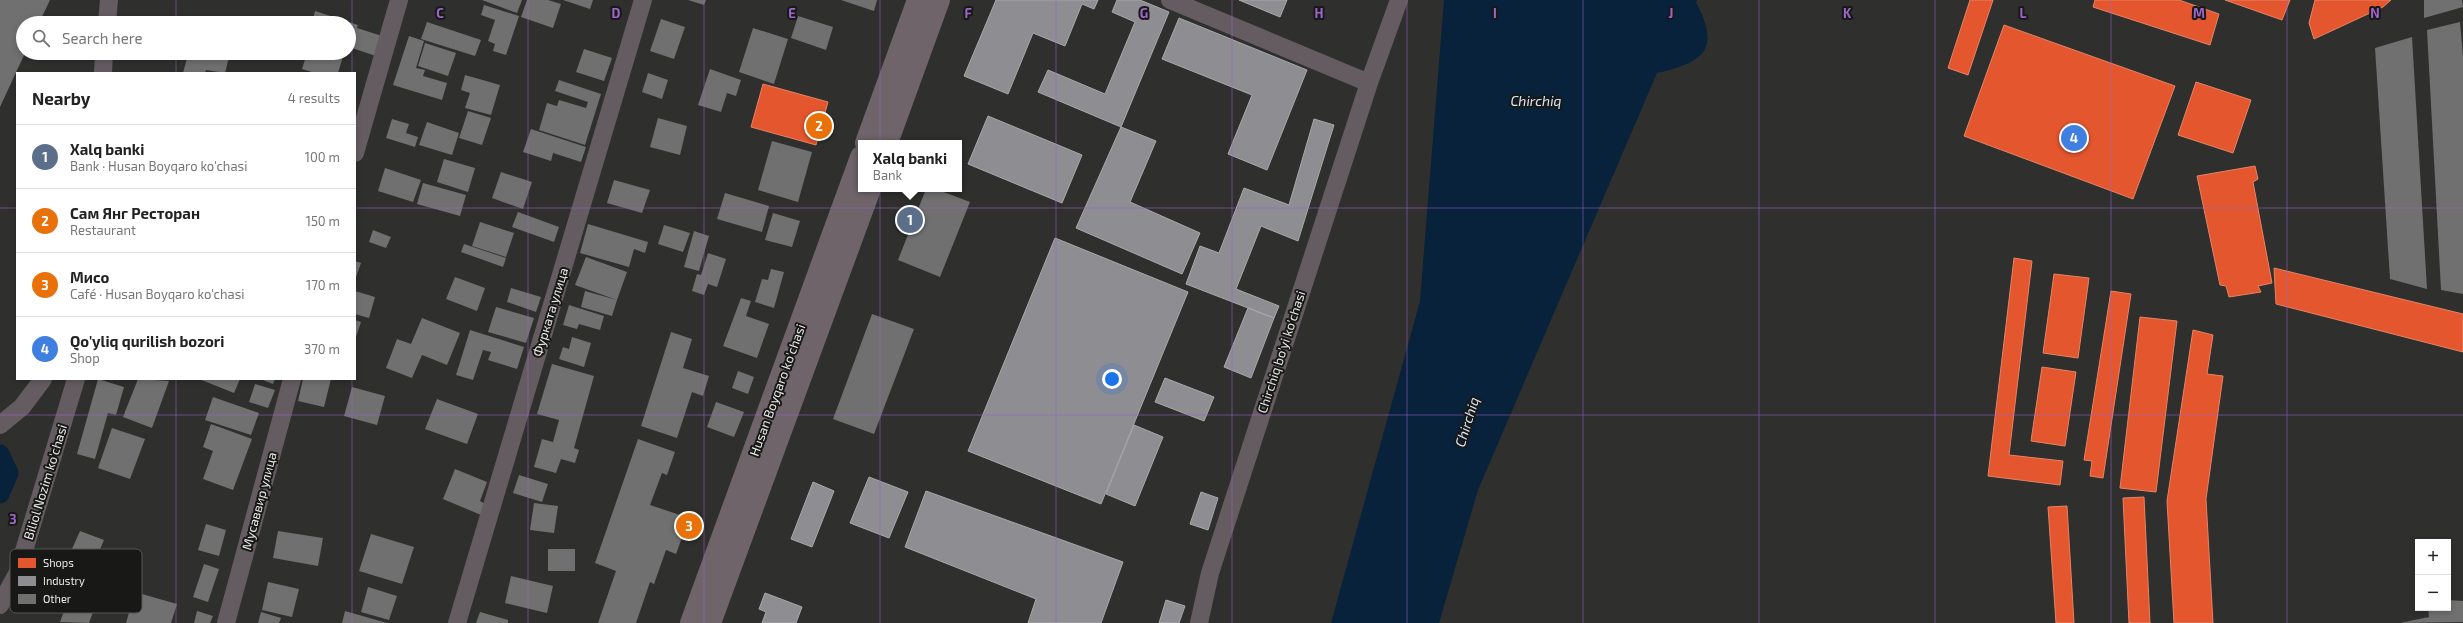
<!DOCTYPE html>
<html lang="en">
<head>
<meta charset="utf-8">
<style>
  :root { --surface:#fff; --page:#f2f2f2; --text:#222; --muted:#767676; --line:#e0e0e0; --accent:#5e5e5d }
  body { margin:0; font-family:"Exo 2",sans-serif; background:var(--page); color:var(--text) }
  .controls { position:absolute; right:12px; bottom:12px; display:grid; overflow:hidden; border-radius:0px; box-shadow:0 2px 6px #0003 }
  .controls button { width:36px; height:36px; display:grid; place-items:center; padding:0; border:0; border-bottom:1px solid var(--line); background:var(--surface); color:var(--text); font:20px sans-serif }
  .you { position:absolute; left:1112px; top:379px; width:14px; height:14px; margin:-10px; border:3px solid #fff; border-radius:50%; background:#1a73e8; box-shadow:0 0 0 6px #1a73e833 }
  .badge { display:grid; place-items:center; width:26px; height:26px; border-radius:50%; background:var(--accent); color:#fff; font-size:13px; font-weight:700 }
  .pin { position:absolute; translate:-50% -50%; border:2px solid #fff; box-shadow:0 1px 4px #0006 }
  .popup { position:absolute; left:858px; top:140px; width:104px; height:52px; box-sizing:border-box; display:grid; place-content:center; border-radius:0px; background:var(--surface); filter:drop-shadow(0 1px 3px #0005); font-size:13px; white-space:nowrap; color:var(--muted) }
  .popup b { font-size:15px; color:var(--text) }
  .popup::after { content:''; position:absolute; left:50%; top:100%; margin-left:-8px; border:8px solid transparent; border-top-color:var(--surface) }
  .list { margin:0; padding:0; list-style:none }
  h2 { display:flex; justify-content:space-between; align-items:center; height:52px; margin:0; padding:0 16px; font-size:17px }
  h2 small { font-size:13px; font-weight:400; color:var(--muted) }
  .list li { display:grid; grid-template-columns:26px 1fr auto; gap:12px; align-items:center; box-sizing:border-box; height:64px; padding:0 16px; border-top:1px solid var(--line) }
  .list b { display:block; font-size:15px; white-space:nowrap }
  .list p { margin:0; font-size:13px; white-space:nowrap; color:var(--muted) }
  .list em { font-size:13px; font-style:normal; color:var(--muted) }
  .icon { flex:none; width:22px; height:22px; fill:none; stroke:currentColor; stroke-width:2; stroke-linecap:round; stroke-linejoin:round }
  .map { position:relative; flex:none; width:2463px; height:623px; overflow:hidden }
  .search { position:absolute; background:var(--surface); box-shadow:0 2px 6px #0003; left:16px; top:16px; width:340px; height:44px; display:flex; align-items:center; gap:10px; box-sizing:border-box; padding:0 14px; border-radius:22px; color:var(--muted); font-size:15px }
  .panel { position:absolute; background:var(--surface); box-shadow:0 2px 6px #0003; left:16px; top:72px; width:340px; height:308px; border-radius:0px }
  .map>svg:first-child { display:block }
  .water { fill:#08223b }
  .shops { fill:#e4572e; stroke:#e68366 }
  .industry { fill:#8d8d92; stroke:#a9a9ac }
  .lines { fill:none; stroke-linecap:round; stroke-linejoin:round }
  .canal { stroke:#08223b; stroke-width:19 }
  .building { fill:#717070 }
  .minor { stroke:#655c62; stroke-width:18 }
  .major { stroke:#6e646a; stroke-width:22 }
  .grid { fill:none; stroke:#9c65cb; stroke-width:1; stroke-opacity:0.55 }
  .labels { text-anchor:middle; stroke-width:4; stroke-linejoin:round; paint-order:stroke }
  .street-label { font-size:13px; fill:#e9e9e7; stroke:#181817 }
  .water-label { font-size:14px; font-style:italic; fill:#d7e5f5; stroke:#181817 }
  .key { fill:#181817; stroke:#575755; stroke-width:1 }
  .key-label { font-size:11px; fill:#e9e9e7 }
  .grid-label { font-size:13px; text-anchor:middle; font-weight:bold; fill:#9c65cb; stroke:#181817; stroke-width:4; stroke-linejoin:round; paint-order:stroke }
</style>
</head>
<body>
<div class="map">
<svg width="2463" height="623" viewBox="0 0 2463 623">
  <rect width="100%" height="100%" fill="#2f2f2e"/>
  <!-- water -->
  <path class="water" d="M1444,0H1697L1696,2C1721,50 1704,62 1657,73L1478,490L1439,623H1331L1420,301Z"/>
  <!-- shops -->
  <path class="shops" d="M1970,0H1993L1968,75L1948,68Z
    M2095,0H2179L2219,14L2210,45L2093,7Z
    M2225,0H2290L2282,20Z
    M2315,0H2391L2383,7L2314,39L2309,23Z
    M2004,25L2175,86L2133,199L1964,136Z
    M2196,82L2251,100L2233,153L2178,135Z
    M763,84L828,102L816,145L751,127Z
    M2255,166L2258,179L2253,182L2272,283L2258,286L2261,292L2229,297L2226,286L2220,285L2197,176Z
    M2014,258L2032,261L2009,455L2063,461L2060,485L1988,476Z
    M2274,268L2463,314V352L2276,304Z
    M2054,274L2089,278L2078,358L2043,353Z
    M2111,291L2131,294L2103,478L2090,476L2092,461L2084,460Z
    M2140,317L2177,321L2156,492L2120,488Z
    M2193,330L2213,335L2207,374L2223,376L2206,499L2213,623H2174L2167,501Z
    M2042,367L2076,372L2065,446L2031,441Z
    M2144,497L2150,623H2129L2123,498Z
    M2067,506L2074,623H2056L2048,507Z"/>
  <!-- industry -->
  <path class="industry" d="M996,0H1098L1094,9L1082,4L1065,46L1033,33L1008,94L964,76Z
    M1117,0H1140L1169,12L1121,127L1038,92L1048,70L1105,94L1135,22L1112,12Z
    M1239,0H1287L1280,17Z
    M1179,18L1307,70L1267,170L1228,154L1252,95L1162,59Z
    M988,116L1082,155L1062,203L968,164Z
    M1314,119L1334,125L1298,241L1261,226L1236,289L1279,306L1274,318L1186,284L1200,246L1219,253L1244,188L1289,205Z
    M1121,127L1156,141L1130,202L1200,233L1182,274L1076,228Z
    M1055,238L1188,292L1101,504L968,451Z
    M1248,308L1274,318L1251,378L1224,367Z
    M1165,378L1214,397L1204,421L1155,402Z
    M1134,425L1163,437L1135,506L1106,494Z
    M869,477L908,492L889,538L850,523Z
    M813,482L834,491L812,547L791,539Z
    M926,491L1123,562L1101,623H1028L1036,599L905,547Z
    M1201,492L1218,498L1208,530L1190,524Z
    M765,593L802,607L796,623H762L766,612L759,609Z
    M1166,600L1185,606L1179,623H1159Z"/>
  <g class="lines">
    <!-- canal -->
    <path class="canal" d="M0,454L9,473L0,494"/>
  </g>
  <!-- building -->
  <path class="building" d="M0,0H50L39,23H23V53H25L0,107Z
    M482,0H522L517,13Z
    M527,0H548L561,4L553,28L521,17Z
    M563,0H593L590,9Z
    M688,0H706L704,5Z
    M841,0H877L874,11Z
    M2424,0H2462L2463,7L2424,18Z
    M484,5L519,16L506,55L493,51L495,44L488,41L495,20L481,15Z
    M315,11L358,25L357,28L382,36L376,56L349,47V23H312Z
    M798,16L833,27L826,50L791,38Z
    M661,19L685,27L674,59L650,51Z
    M427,22L481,40L475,56L421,39Z
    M2460,22L2463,57V294L2441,290L2427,30Z
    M753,28L788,39L774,84L739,72Z
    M409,36L424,41L416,68L425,70L423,76L447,83L442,100L393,85Z
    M2412,37L2427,289L2390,279L2375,48Z
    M425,43L456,53L448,76L418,66Z
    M584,49L612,58L604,81L576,72Z
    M180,53H215L229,57L225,73L206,70L205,73H183L187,58L179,56Z
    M307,53H344L338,73H315L302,69Z
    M710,69L741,80L736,96L727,93L721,112L698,105Z
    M648,73L668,80L662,99L642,92Z
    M465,75L500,85L491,115L465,108L470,93L461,90Z
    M559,80L601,94L585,145L539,130L547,103L557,106L559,100L586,108L588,102L555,91Z
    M468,111L491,118L482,145L459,138Z
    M658,118L687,126L680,155L650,147Z
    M392,119L409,124L406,133L418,137L415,147L386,138Z
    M427,122L459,133L452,155L419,145Z
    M531,129L586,147L581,162L553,153L551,161L523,152Z
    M772,141L812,152L798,202L758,190Z
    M444,159L475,168L468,192L437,182Z
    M385,168L421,180L413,202L378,191Z
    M501,172L532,182L523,209L492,198Z
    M614,180L650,190L642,213L607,203Z
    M423,183L466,195L460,216L417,204Z
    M926,189H936L970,202L940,277L898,260Z
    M725,193L769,206L762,232L717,219Z
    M518,212L559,227L554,242L512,227Z
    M773,213L800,221L792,247L765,240Z
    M480,222L514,233L506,257L472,246Z
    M588,224L648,242L645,253L634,249L629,267L580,253Z
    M664,225L690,233L683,252L658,244Z
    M373,230L391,237L386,248L369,242Z
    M694,231L709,236L699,271L684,267Z
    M464,244L506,258L503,267L461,252Z
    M708,253L726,259L717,287L708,284L704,295L692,291L697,274L701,275Z
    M586,257L627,272L617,300L575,285Z
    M355,261L361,263L355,280Z
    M771,269L784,272L774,308L755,302L762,279L768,280Z
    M455,277L485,288L477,311L446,299Z
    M511,288L541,297L536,312L507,302Z
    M355,291L375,297L369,318L355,314Z
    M585,291L617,300L612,316L581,307Z
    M741,298L751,301L746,316L769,324L757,358L723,346Z
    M569,305L604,316L600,330L579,324L577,329L563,325Z
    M496,307L534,318L526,343L488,332Z
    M872,314L914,329L874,434L833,419Z
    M422,318L460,333L447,365L422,355L412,378L386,368L397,339L411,344Z
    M355,320L361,322L355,340Z
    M470,330L524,347L517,369L488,360L491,352L483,350L473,380L456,375Z
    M671,332L692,339L683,368L709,376L703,396L692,392L677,438L641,426Z
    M572,337L591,343L584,367L559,359L563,347L569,349Z
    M552,364L594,376L574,448L579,450L575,463L561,459L556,473L534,467L542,439L553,442L559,420L537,414Z
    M738,371L754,377L748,394L732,388Z
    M98,379L124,387L116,415L108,413L95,459L77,454Z
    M138,379L169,381L152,428L123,417Z
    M199,379H240L234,393Z
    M260,379H275L273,384Z
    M303,379H331L324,407L298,401Z
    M255,384L275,390L268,408L249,402Z
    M352,387L385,396L377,425L344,416Z
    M213,397L259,413L251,435L205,420Z
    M437,399L478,414L467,444L425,429Z
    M716,402L744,412L734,437L707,427Z
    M211,424L252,439L233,490L203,479L213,451L203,447Z
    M112,428L145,439L130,479L98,468Z
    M638,439L675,452L667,475L662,473L650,505L689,518L676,554L666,550L654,584L650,582L636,623H598L616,571L595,563Z
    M455,469L487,482L480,501L485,504L481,515L443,499Z
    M519,475L548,484L542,502L513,493Z
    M534,503L558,506L554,533L530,530Z
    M206,524L226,530L219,556L198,550Z
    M80,531L104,540L88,577L74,571L82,552L72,549Z
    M278,531L323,538L318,566L273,558Z
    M371,534L414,547L402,584L359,571Z
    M548,549H575V571H548Z
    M204,564L219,569L208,602L193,597Z
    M511,576L553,586L547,613L505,603Z
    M268,582L299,589L292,617L262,610Z
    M368,587L397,596L389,620L361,612Z
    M135,592L177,604L171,623H126Z
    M2448,600L2463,601V622L2400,623L2429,617L2428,608H2448Z
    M67,603L93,612L89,623L60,622Z
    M197,611L213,616L210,623H194Z
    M345,611L387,623H342Z
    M261,612L281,618L279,623H258Z
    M480,612L508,620V623H476Z"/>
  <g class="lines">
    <!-- minor -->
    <path class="minor" d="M1170,0L1369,83
      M107,23L109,0
      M103,73L104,53
      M355,153L399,0
      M0,425L22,407L43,379
      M0,605L17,574L76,379
      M226,623L292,379
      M457,623L643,0
      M1199,623L1210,573L1369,83L1399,0"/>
    <!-- major -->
    <path class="major" d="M866,143L918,0
      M887,143L939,0
      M691,623L861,157
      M710,623L870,189"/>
  </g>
  <!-- grid -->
  <path class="grid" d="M176,0V23M352,0V73M528,0V623M704,0V623M880,0V623M1056,0V623M1232,0V623M1407,0V623M1583,0V623M1759,0V623M1935,0V623M2111,0V623M2287,0V623M176,53V73M0,208H17M355,208H2463M176,379V623M352,379V623M0,415H2463"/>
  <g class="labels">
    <!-- street labels -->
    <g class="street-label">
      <text transform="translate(550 312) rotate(-73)" y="5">Фурката улица</text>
      <text transform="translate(1281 352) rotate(-72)" y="5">Chirchiq bo'yi ko'chasi</text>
      <text transform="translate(777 390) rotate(-70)" y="5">Husan Boyqaro ko'chasi</text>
      <text transform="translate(45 482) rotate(-73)" y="5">Biliol Nozim ko'chasi</text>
      <text transform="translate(259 501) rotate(-75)" y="5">Мусаввир улица</text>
    </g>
    <!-- water labels -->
    <g class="water-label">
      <text x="1536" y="106">Chirchiq</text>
      <text transform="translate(1467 422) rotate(-73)" y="5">Chirchiq</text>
    </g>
  </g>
  <!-- legend -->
  <rect x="10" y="549" width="132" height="64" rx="6" class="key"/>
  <rect x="18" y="558" width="18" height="10" fill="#e4572e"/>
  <rect x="18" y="576" width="18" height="10" fill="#8d8d92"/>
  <rect x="18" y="594" width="18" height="10" fill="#717070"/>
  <g class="key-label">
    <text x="43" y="567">Shops</text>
    <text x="43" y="585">Industry</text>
    <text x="43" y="603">Other</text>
  </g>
  <g class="grid-label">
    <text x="440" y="18">C</text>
    <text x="616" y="18">D</text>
    <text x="792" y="18">E</text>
    <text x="968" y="18">F</text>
    <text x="1144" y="18">G</text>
    <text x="1319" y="18">H</text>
    <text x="1495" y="18">I</text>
    <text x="1671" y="18">J</text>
    <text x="1847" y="18">K</text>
    <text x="2023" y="18">L</text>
    <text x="2199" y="18">M</text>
    <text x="2375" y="18">N</text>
    <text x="13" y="524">3</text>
  </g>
</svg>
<div class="controls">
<button>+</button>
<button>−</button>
</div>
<div class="you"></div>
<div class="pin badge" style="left:910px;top:220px;background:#5c6f8a">1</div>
<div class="popup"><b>Xalq banki</b>Bank</div>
<div class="pin badge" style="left:819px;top:126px;background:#e8710a">2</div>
<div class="pin badge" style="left:689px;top:526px;background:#e8710a">3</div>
<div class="pin badge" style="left:2074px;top:138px;background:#3f7fe0">4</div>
<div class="search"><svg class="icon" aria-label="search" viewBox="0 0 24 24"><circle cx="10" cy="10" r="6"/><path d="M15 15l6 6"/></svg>Search here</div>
<section class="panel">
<h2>Nearby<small>4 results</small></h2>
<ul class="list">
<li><span class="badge" style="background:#5c6f8a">1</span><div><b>Xalq banki</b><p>Bank · Husan Boyqaro ko'chasi</p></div><em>100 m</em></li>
<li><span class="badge" style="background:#e8710a">2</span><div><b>Сам Янг Ресторан</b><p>Restaurant</p></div><em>150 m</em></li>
<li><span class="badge" style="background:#e8710a">3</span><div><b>Мисо</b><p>Café · Husan Boyqaro ko'chasi</p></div><em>170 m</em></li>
<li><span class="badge" style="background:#3f7fe0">4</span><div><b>Qo'yliq qurilish bozori</b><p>Shop</p></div><em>370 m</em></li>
</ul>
</section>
</div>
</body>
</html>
